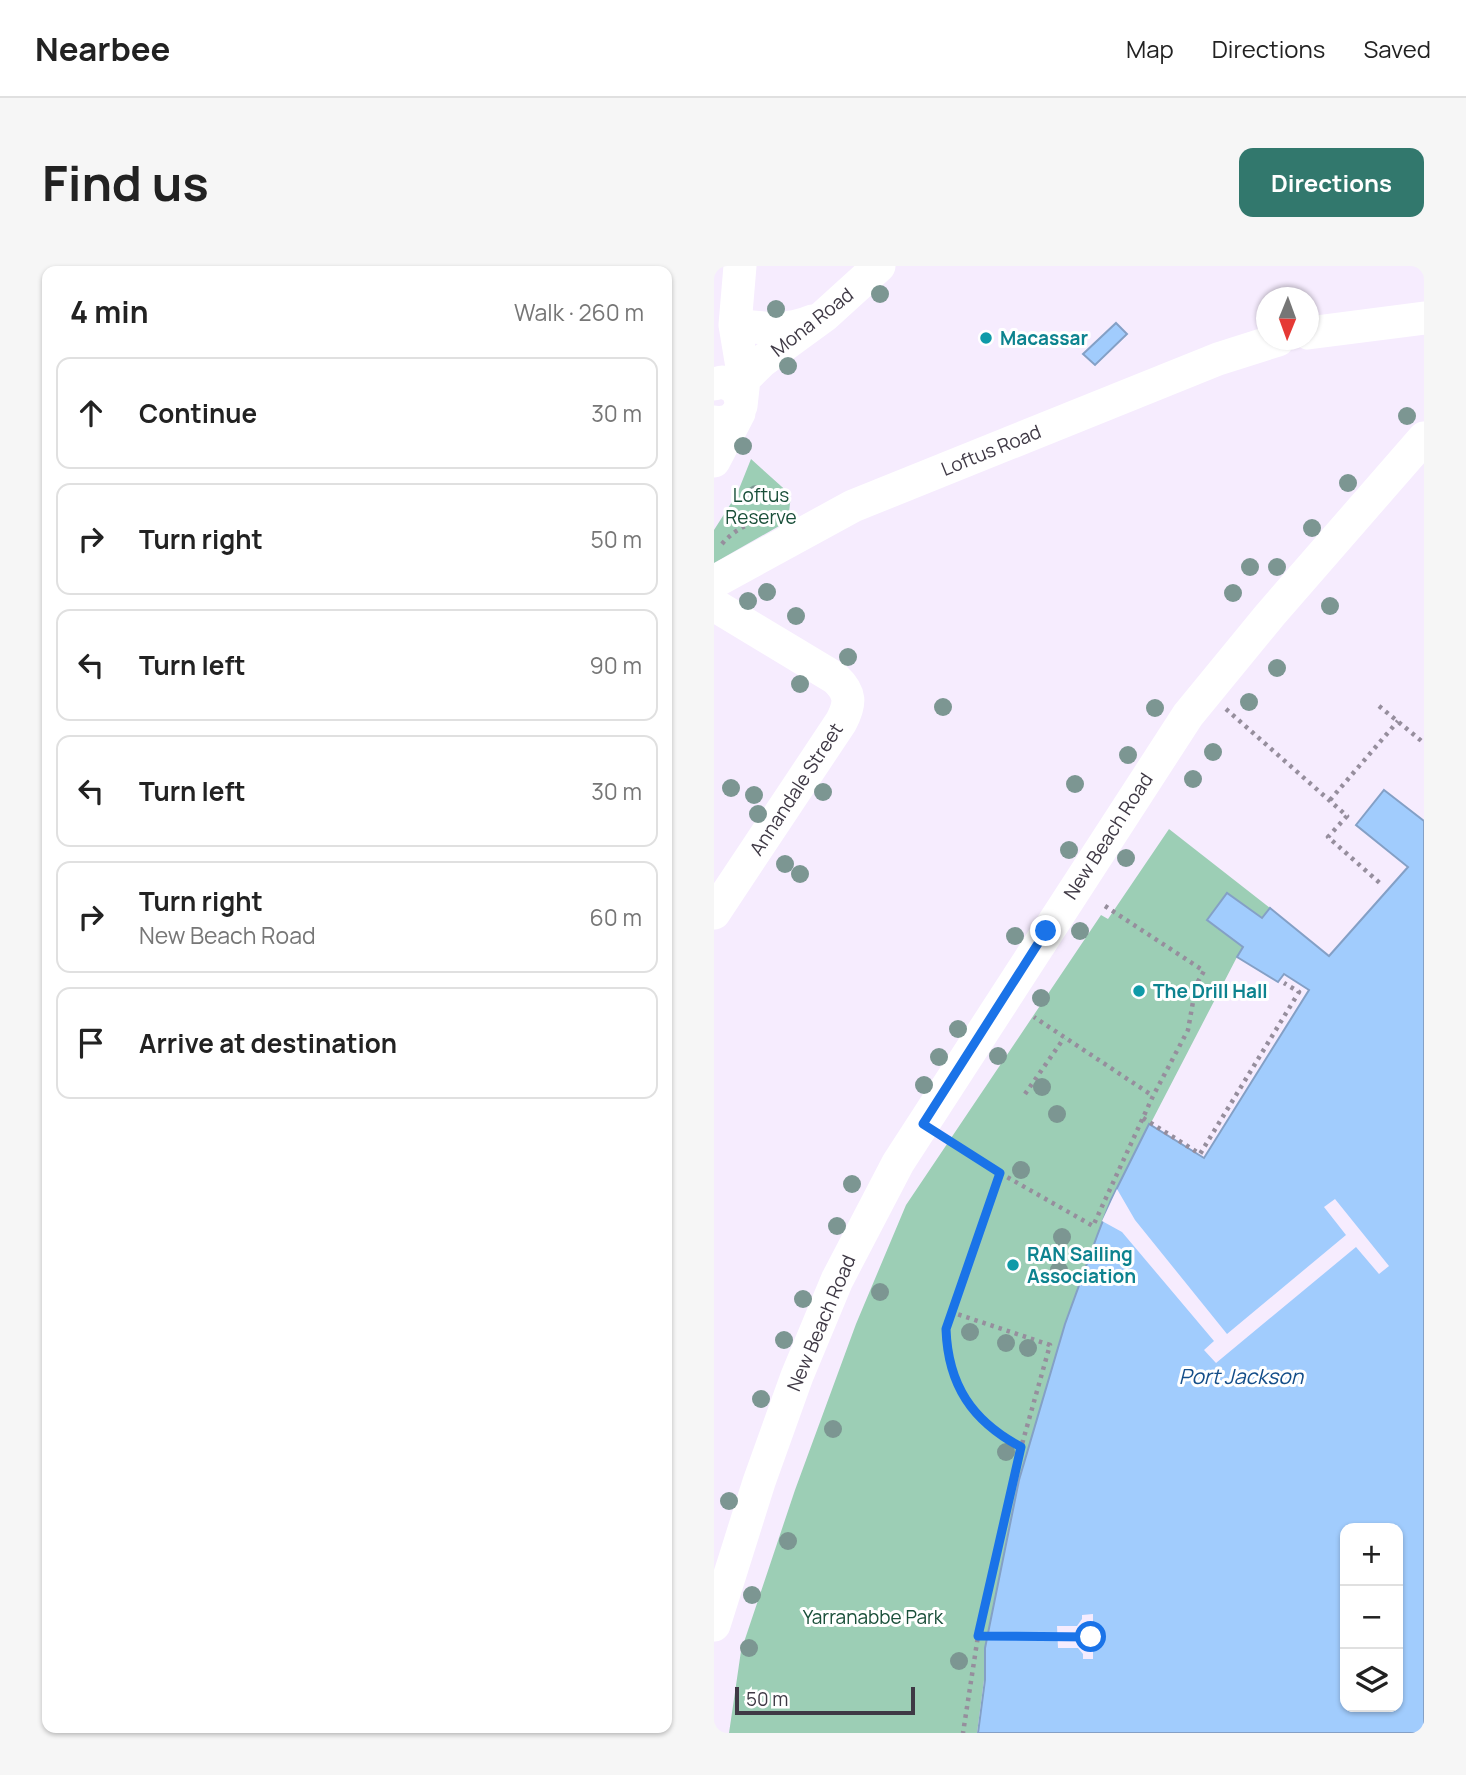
<!DOCTYPE html>
<html lang="en">
<head>
<meta charset="utf-8">
<style>
  :root { --surface:#fff; --page:#f6f6f6; --text:#222; --muted:#767676; --line:#e0e0e0; --accent:#32786d }
  body { margin:0; font-family:Manrope,sans-serif; background:var(--page); color:var(--text) }
  .controls { position:absolute; right:21px; bottom:21px; display:grid; overflow:hidden; border-radius:14px; box-shadow:0 2px 5px #0004 }
  .controls button { width:63px; height:63px; display:grid; place-items:center; padding:0; border:0; border-bottom:2px solid var(--line); background:var(--surface); color:var(--text); font:35px sans-serif }
  .compass { position:absolute; left:542px; top:21px; width:63px; height:63px; border-radius:50%; background:var(--surface); box-shadow:0 2px 5px #0004; rotate:181deg }
  .scale { position:absolute; left:21px; bottom:18px; width:180px; box-sizing:border-box; padding-left:7px; border:4px solid #3f3945; border-top:0; font-size:19px; line-height:24px; white-space:nowrap; color:#3f3945; -webkit-text-stroke:5px #fff; paint-order:stroke }
  .stop { position:absolute; width:21px; height:21px; margin:-16px; border:5px solid #1a73e8; border-radius:50%; background:#fff }
  .stop.end { background:#1a73e8; border-color:#fff; box-shadow:0 2px 7px #0008 }
  .list { margin:0; padding:0; list-style:none }
  h2 { display:flex; justify-content:space-between; align-items:center; height:91px; margin:0; padding:0 28px; font-size:30px }
  h2 small { font-size:23px; font-weight:400; color:var(--muted) }
  .list li { display:grid; grid-template-columns:46px 1fr auto; gap:21px; align-items:center; box-sizing:border-box; height:112px; margin:0 14px 14px; padding:0 14px; border:2px solid var(--line); border-radius:14px }
  .list b { display:block; font-size:26px; white-space:nowrap }
  .list p { margin:0; font-size:23px; white-space:nowrap; color:var(--muted) }
  .list em { font-size:23px; font-style:normal; color:var(--muted) }
  .icon { flex:none; width:38px; height:38px; fill:none; stroke:currentColor; stroke-width:2; stroke-linecap:round; stroke-linejoin:round }
  .map { position:relative; flex:none; width:710px; height:1467px; overflow:hidden; border-radius:14px }
  header { display:flex; align-items:center; gap:42px; box-sizing:border-box; height:98px; padding:0 35px; background:var(--surface); border-bottom:2px solid var(--line) }
  header strong { font-size:33px }
  nav { display:flex; gap:38px; margin-inline-start:auto; font-size:24px }
  .intro { display:flex; align-items:center; justify-content:space-between; box-sizing:border-box; height:168px; padding:0 42px }
  h1 { margin:0; font-size:49px }
  .button { padding:18px 32px; border-radius:14px; background:var(--accent); color:#fff; font-size:24px; font-weight:700 }
  main { display:flex; gap:42px; padding:0 42px }
  aside { flex:1; background:var(--surface); border-radius:14px; box-shadow:0 2px 5px #0004 }
  .map>svg:first-child { display:block }
  .green { fill:#9cceb5 }
  .water { fill:#a1ccfd; stroke:#84a0c6; stroke-width:2; fill-rule:evenodd }
  .pier { fill:#f6ecfe }
  .lines { fill:none; stroke-linecap:round; stroke-linejoin:round }
  .path { stroke:#968e9d; stroke-width:4.5; stroke-dasharray:3.5 5; stroke-linecap:butt }
  .minor { stroke:#fff; stroke-width:33 }
  .tree { fill:#7c9692 }
  .route { stroke:#1a73e8; stroke-width:9 }
  .culture-dot { fill:#0f9aa8; stroke:#fff; stroke-width:2.5 }
  .labels { text-anchor:middle; stroke-width:6; stroke-linejoin:round; paint-order:stroke }
  .street-label { font-size:19px; fill:#3f3945; stroke:#fff }
  .culture-label { font-size:19px; font-weight:bold; fill:#0d838f; stroke:#fff; text-anchor:start }
  .park-label { font-size:19px; fill:#194f39; stroke:#fff }
  .water-label { font-size:21px; font-style:italic; fill:#144e89; stroke:#fff }
</style>
</head>
<body>
<header>
<strong>Nearbee</strong>
<nav><a>Map</a><a>Directions</a><a>Saved</a></nav>
</header>
<div class="intro"><h1>Find us</h1><a class="button">Directions</a></div>
<main>
<aside>
<h2>4 min<small>Walk · 260 m</small></h2>
<ul class="list">
<li><svg class="icon" aria-label="ahead" viewBox="0 0 24 24"><path d="M12 20V5M6 11l6-6 6 6"/></svg><div><b>Continue</b></div><em>30 m</em></li>
<li><svg class="icon" aria-label="right" viewBox="0 0 24 24"><path d="M7 20v-9h11M14 6l5 5-5 5"/></svg><div><b>Turn right</b></div><em>50 m</em></li>
<li><svg class="icon" aria-label="left" viewBox="0 0 24 24"><path d="M17 20v-9H6M10 6l-5 5 5 5"/></svg><div><b>Turn left</b></div><em>90 m</em></li>
<li><svg class="icon" aria-label="left" viewBox="0 0 24 24"><path d="M17 20v-9H6M10 6l-5 5 5 5"/></svg><div><b>Turn left</b></div><em>30 m</em></li>
<li><svg class="icon" aria-label="right" viewBox="0 0 24 24"><path d="M7 20v-9h11M14 6l5 5-5 5"/></svg><div><b>Turn right</b><p>New Beach Road</p></div><em>60 m</em></li>
<li><svg class="icon" aria-label="arrive" viewBox="0 0 24 24"><path d="M6 21V4h12l-3 4 3 4H6"/></svg><div><b>Arrive at destination</b></div></li>
</ul>
</aside>
<div class="map">
<svg width="710" height="1467" viewBox="0 0 710 1467">
  <rect width="100%" height="100%" fill="#f6ecfe"/>
  <!-- green -->
  <path class="green" d="M37,193L77,229L74,255L0,297V264L23,228Z
    M455,563L556,642L523,691L397,934L351,1058L305,1214L271,1382L270,1414L263,1467H15L27,1385L81,1224L142,1058L192,939L387,649L394,653Z"/>
  <!-- water -->
  <path class="water" d="M402,57L413,68L381,99L369,88Z
    M670,524L710,555V1467H264L271,1414V1382L305,1214L351,1058L383,970L397,934L435,858L490,892L595,724L570,708L564,716L523,691L529,681L493,654L513,627L548,652L556,642L615,690L694,601L642,559ZM631,1262H684V1441H631Z"/>
  <!-- pier -->
  <path class="pier" d="M403,923L421,954L513,1068L632,969L610,941L621,933L675,1000L665,1008L642,981L502,1097L490,1084L500,1075L408,966L388,955Z
    M379,1348V1393H369V1388L364,1382H344L343,1360H363L368,1353V1349Z"/>
  <g class="lines">
    <!-- path -->
    <path class="path" d="M8,278C19,265 33,257 51,254
      M665,440L710,477
      M512,443L633,550L614,571L668,619
      M616,534L684,455
      M391,640L490,705L482,719L474,764L439,830
      M311,828L350,772
      M429,852L486,888L585,726L570,717
      M230,872L286,907L237,1046L336,1079L299,1210L264,1370L249,1467
      M286,907L379,960L439,830L320,751
      M237,1046C224,1080 239,1122 262,1149C274,1163 291,1173 307,1181
      M264,1370L377,1371"/>
    <!-- minor -->
    <path class="minor" d="M26,0L21,59L30,113L27,140
      M21,59C47,62 73,66 98,55
      M594,67L710,52
      M30,113L47,96L110,50L165,0
      M0,118L8,116L19,120C36,136 23,160 0,156
      M0,195L25,147
      M0,316L139,240L504,93L564,74
      M0,339L121,412C137,427 137,437 127,456L0,647
      M0,1359L45,1216L83,1110L123,1014L184,897L474,449L556,349L710,172"/>
  </g>
  <!-- trees -->
  <g class="tree">
    <circle cx="166" cy="28" r="9"/>
    <circle cx="62" cy="43" r="9"/>
    <circle cx="74" cy="100" r="9"/>
    <circle cx="693" cy="150" r="9"/>
    <circle cx="29" cy="180" r="9"/>
    <circle cx="634" cy="217" r="9"/>
    <circle cx="42" cy="228" r="9"/>
    <circle cx="598" cy="262" r="9"/>
    <circle cx="536" cy="301" r="9"/>
    <circle cx="563" cy="301" r="9"/>
    <circle cx="53" cy="326" r="9"/>
    <circle cx="519" cy="327" r="9"/>
    <circle cx="34" cy="335" r="9"/>
    <circle cx="616" cy="340" r="9"/>
    <circle cx="82" cy="350" r="9"/>
    <circle cx="134" cy="391" r="9"/>
    <circle cx="563" cy="402" r="9"/>
    <circle cx="86" cy="418" r="9"/>
    <circle cx="535" cy="436" r="9"/>
    <circle cx="229" cy="441" r="9"/>
    <circle cx="441" cy="442" r="9"/>
    <circle cx="499" cy="486" r="9"/>
    <circle cx="414" cy="489" r="9"/>
    <circle cx="479" cy="513" r="9"/>
    <circle cx="361" cy="518" r="9"/>
    <circle cx="17" cy="522" r="9"/>
    <circle cx="109" cy="526" r="9"/>
    <circle cx="40" cy="529" r="9"/>
    <circle cx="44" cy="548" r="9"/>
    <circle cx="355" cy="584" r="9"/>
    <circle cx="412" cy="592" r="9"/>
    <circle cx="71" cy="598" r="9"/>
    <circle cx="86" cy="608" r="9"/>
    <circle cx="366" cy="665" r="9"/>
    <circle cx="301" cy="670" r="9"/>
    <circle cx="327" cy="732" r="9"/>
    <circle cx="244" cy="763" r="9"/>
    <circle cx="284" cy="790" r="9"/>
    <circle cx="225" cy="791" r="9"/>
    <circle cx="210" cy="819" r="9"/>
    <circle cx="328" cy="821" r="9"/>
    <circle cx="343" cy="848" r="9"/>
    <circle cx="307" cy="904" r="9"/>
    <circle cx="138" cy="918" r="9"/>
    <circle cx="123" cy="960" r="9"/>
    <circle cx="348" cy="971" r="9"/>
    <circle cx="345" cy="1004" r="9"/>
    <circle cx="166" cy="1026" r="9"/>
    <circle cx="89" cy="1033" r="9"/>
    <circle cx="256" cy="1066" r="9"/>
    <circle cx="70" cy="1074" r="9"/>
    <circle cx="292" cy="1077" r="9"/>
    <circle cx="314" cy="1082" r="9"/>
    <circle cx="47" cy="1133" r="9"/>
    <circle cx="119" cy="1163" r="9"/>
    <circle cx="292" cy="1186" r="9"/>
    <circle cx="15" cy="1235" r="9"/>
    <circle cx="74" cy="1275" r="9"/>
    <circle cx="38" cy="1329" r="9"/>
    <circle cx="35" cy="1382" r="9"/>
    <circle cx="245" cy="1395" r="9"/>
  </g>
  <g class="lines">
    <!-- route -->
    <path class="route" d="M332,665L209,858L286,907L232,1063C234,1119 258,1155 307,1181L264,1370L377,1371"/>
  </g>
  <!-- markers -->
  <g class="culture-dot">
    <circle cx="272" cy="72" r="7"/>
    <circle cx="425" cy="725" r="7"/>
    <circle cx="299" cy="999" r="7"/>
  </g>
  <g class="labels">
    <!-- street labels -->
    <g class="street-label">
      <text transform="translate(98 56) rotate(-38)" y="7">Mona Road</text>
      <text transform="translate(277 184) rotate(-22)" y="7">Loftus Road</text>
      <text transform="translate(82 523) rotate(-57)" y="7">Annandale Street</text>
      <text transform="translate(394 570) rotate(-57)" y="7">New Beach Road</text>
      <text transform="translate(107 1057) rotate(-67)" y="7">New Beach Road</text>
    </g>
    <!-- culture labels -->
    <g class="culture-label">
      <text x="286" y="79">Macassar</text>
      <text x="439" y="732">The Drill Hall</text>
      <text x="313" y="995">RAN Sailing<tspan x="313" dy="22">Association</tspan></text>
    </g>
    <!-- park labels -->
    <g class="park-label">
      <text x="47" y="236">Loftus<tspan x="47" dy="22">Reserve</tspan></text>
      <text x="159" y="1358">Yarranabbe Park</text>
    </g>
    <!-- water labels -->
    <g class="water-label">
      <text x="527" y="1118">Port Jackson</text>
    </g>
  </g>
</svg>
<div class="controls">
<button>+</button>
<button>−</button>
<button><svg class="icon" aria-label="layers" viewBox="0 0 24 24"><path d="M12 4l9 5-9 5-9-5zM3 14l9 5 9-5"/></svg></button>
</div>
<svg class="compass" viewBox="-18 -18 36 36"><path d="M0-13l5 13h-10z" fill="#e53935"/><path d="M0 13l5-13h-10z" fill="#767676"/></svg>
<div class="scale">50 m</div>
<div class="stop" style="left:377px;top:1371px"></div>
<div class="stop end" style="left:332px;top:665px"></div>
</div>
</main>
</body>
</html>
